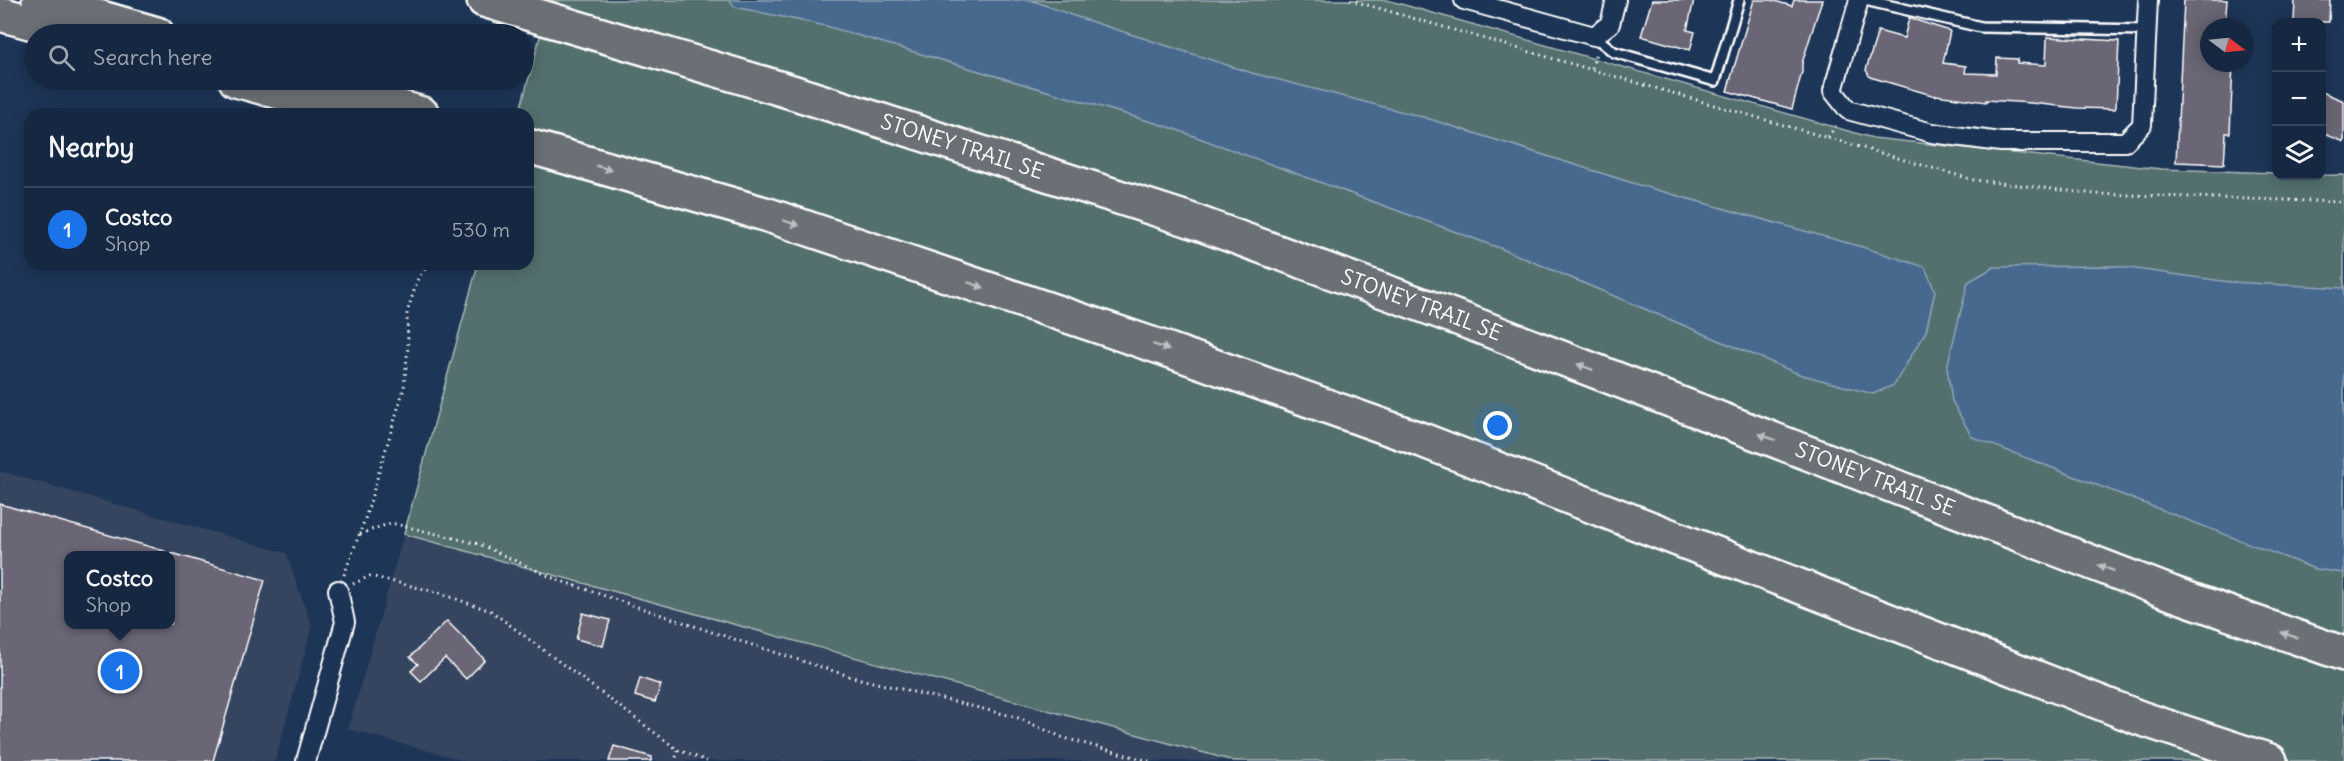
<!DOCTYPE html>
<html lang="en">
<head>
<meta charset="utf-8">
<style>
  :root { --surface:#162841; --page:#1f3048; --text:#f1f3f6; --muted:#9ea6b1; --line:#35445a; --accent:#1a73e8 }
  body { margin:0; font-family:Delius,sans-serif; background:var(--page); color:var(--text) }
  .controls { position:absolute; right:18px; top:18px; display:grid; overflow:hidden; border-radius:12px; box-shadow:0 3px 15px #0003 }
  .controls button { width:54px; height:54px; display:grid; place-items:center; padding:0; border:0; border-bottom:2px solid var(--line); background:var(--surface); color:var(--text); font:30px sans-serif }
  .compass { position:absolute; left:2200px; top:18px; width:54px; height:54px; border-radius:50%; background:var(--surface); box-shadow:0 3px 15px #0003; rotate:106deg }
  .you { position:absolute; left:1498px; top:426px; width:21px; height:21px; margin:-15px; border:4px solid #fff; border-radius:50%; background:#1a73e8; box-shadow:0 0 0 9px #1a73e833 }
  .badge { display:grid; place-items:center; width:39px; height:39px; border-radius:50%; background:var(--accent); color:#fff; font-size:20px; font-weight:700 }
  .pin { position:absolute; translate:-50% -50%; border:3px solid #fff; box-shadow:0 2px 6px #0006 }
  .popup { position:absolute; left:64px; top:551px; width:111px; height:78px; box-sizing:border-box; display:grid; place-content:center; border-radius:12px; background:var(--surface); filter:drop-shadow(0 2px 4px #0005); font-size:20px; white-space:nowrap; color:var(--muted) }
  .popup b { font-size:22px; color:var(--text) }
  .popup::after { content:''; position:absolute; left:50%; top:100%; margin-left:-12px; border:12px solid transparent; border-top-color:var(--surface) }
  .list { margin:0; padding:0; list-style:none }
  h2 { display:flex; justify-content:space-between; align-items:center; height:78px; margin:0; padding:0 24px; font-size:26px }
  h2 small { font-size:20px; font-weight:400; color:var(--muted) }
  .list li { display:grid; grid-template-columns:39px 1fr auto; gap:18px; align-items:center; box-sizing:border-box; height:84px; padding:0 24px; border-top:2px solid var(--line) }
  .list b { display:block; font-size:22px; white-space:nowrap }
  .list p { margin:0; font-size:20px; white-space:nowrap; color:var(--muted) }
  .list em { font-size:20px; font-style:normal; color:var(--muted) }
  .icon { flex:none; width:33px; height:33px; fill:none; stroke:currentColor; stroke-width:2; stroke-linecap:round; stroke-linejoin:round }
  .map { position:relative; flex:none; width:2344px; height:761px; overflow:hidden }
  .search { position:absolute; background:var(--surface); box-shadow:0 3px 15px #0003; left:24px; top:24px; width:510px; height:66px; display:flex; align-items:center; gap:15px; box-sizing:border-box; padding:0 21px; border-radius:33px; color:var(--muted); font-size:22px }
  .panel { position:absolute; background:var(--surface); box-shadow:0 3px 15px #0003; left:24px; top:108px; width:510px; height:162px; border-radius:18px }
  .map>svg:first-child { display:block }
  .built { fill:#344460; fill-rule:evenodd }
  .green { fill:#53706e; stroke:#a9b8b6; stroke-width:1.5 }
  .water { fill:#47698d; stroke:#91a5bb; stroke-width:1.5 }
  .building { fill:#6a6675; stroke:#fff; stroke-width:1.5 }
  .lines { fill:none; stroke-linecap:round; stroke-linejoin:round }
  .service-casing { stroke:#fff; stroke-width:14 }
  .minor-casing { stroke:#fff; stroke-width:22 }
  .motorway-casing { stroke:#fff; stroke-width:38 }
  .path { stroke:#fff; stroke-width:3; stroke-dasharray:1.5 4.5; stroke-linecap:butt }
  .service { stroke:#1d3557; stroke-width:9 }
  .minor { stroke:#1d3557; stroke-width:18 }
  .motorway { stroke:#6a7074; stroke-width:33 }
  .oneway { fill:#bcbfc0 }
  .labels { text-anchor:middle; stroke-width:6; stroke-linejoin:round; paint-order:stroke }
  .street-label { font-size:21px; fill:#fff; stroke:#1d3557 }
</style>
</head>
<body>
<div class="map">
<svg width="2344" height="761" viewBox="0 0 2344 761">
  <rect width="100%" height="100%" fill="#1d3557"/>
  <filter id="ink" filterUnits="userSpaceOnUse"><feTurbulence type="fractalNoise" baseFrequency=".0167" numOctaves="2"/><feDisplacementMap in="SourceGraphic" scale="12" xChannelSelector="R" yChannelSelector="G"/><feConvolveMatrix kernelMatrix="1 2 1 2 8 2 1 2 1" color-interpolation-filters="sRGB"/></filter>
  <g filter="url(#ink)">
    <!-- built -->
    <path class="built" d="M0,471L286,553L312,627L275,761H0ZM69,556H171V624H69Z
      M404,534L1234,761H465L348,729Z"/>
    <!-- green -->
    <path class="green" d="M550,0H1387L1873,138L2161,169L2276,173V176L2344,175V761H1234L404,534L478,264H528V114H519Z"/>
    <!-- water -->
    <path class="water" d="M729,0H1031L1074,16L1252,73L1423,117L1639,185L1862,247L1925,267L1935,291L1926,331L1894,385L1873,394L1799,374L1505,250L1169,127L826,26L735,7Z
      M2114,266L2230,282L2344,288V573L2315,569L1972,437L1952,401L1947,367L1968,282L1994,267Z"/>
    <!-- building -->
    <path class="building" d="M1652,0H1694L1687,30L1695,32L1690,50L1641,36Z
      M1754,0H1771L1792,6L1794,0H1822L1802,63V72L1792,109L1727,91Z
      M2184,0H2227L2225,27H2209V63H2233L2230,133H2226L2224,164L2176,162Z
      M2295,0H2330L2329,22H2294Z
      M1909,18L1950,31L1943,63L1966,66L1965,73L1996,74L1997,58L2018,59L2017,63L2046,65L2047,37L2119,41L2116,107L2115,109L2077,108L2031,103L1986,100V102L1936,95L1935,96L1870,77L1866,70L1878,31L1904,38Z
      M2322,92L2344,101V142L2322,133Z
      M0,504L165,551V555H69V624H171V553L265,580L213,761H0Z
      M583,613L610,620L603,646L576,639Z
      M447,621L485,660L466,679L445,658L421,681L411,671L418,664L410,657Z
      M640,678L661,685L655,702L635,696Z
      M614,746L652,757L651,761H609Z"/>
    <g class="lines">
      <!-- service casing -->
      <g class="service-casing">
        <path id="service" d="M1865,0L1981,27L2147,30
          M1594,36L1614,52L1715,81L1739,0"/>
      </g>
      <!-- minor casing -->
      <g class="minor-casing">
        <path id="minor" d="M1464,0L1594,36L1610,24L1616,0
          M1859,0L1833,91L1848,110L1932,133L2001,142H2125L2142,125L2148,0
          M306,761L345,622L338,590"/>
      </g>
      <!-- motorway casing -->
      <g class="motorway-casing">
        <g id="motorway">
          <path d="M39,0L157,34"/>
          <path id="s1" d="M484,0L792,92L1187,219L1463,320L2171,593L2344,654"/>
          <path d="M0,14L74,34"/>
          <path d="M236,80L360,114"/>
          <path d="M338,89L422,114"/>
          <path d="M528,146L768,215L1160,347L1422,440L2140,718L2270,761"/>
        </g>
      </g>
      <!-- path -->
      <path class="path" d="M1350,0L1974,180L2095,194L2344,202
        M1592,68L1596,52
        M1828,137L1838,123
        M360,534L391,523L479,544L555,579L712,632L852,677L1016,717L1064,738L1149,761
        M344,575L365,519L404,388L408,347L407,313L418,278L429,264
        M353,584L370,576L436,592L491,611L678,750L675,761
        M678,750L707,761"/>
      <!-- service -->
      <use href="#service" class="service"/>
      <!-- minor -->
      <use href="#minor" class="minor"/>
      <!-- motorway -->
      <use href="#motorway" class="motorway"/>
    </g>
    <!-- one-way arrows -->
    <defs><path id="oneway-solid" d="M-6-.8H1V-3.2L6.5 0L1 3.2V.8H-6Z" transform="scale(1.5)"/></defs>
    <g class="oneway">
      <use href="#oneway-solid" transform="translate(604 168) rotate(16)"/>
      <use href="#oneway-solid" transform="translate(791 223) rotate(19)"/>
      <use href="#oneway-solid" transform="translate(976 285) rotate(19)"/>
      <use href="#oneway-solid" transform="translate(1161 347) rotate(19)"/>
      <use href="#oneway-solid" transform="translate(1585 367) rotate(-159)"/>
      <use href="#oneway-solid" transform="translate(1767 437) rotate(-159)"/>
      <use href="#oneway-solid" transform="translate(2106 568) rotate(-159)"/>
      <use href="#oneway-solid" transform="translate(2289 635) rotate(-161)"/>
    </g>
  </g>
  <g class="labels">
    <!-- street labels -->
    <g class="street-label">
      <text dy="7" stroke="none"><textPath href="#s1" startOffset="500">STONEY TRAIL SE</textPath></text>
      <text dy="7" stroke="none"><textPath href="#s1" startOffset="986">STONEY TRAIL SE</textPath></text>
      <text dy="7" stroke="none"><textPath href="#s1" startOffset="1472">STONEY TRAIL SE</textPath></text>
    </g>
  </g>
</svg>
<div class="controls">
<button>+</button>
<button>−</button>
<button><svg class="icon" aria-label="layers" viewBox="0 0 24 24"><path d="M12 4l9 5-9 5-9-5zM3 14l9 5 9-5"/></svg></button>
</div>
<svg class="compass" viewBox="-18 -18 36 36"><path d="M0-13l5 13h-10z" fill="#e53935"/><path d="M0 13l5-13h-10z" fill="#9ea6b1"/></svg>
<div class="you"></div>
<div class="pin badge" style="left:120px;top:671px">1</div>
<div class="popup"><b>Costco</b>Shop</div>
<div class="search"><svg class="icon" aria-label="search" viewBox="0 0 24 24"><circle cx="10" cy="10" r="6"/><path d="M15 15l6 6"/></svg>Search here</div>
<section class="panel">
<h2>Nearby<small></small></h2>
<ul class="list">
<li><span class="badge">1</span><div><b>Costco</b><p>Shop</p></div><em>530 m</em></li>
</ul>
</section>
</div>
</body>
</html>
